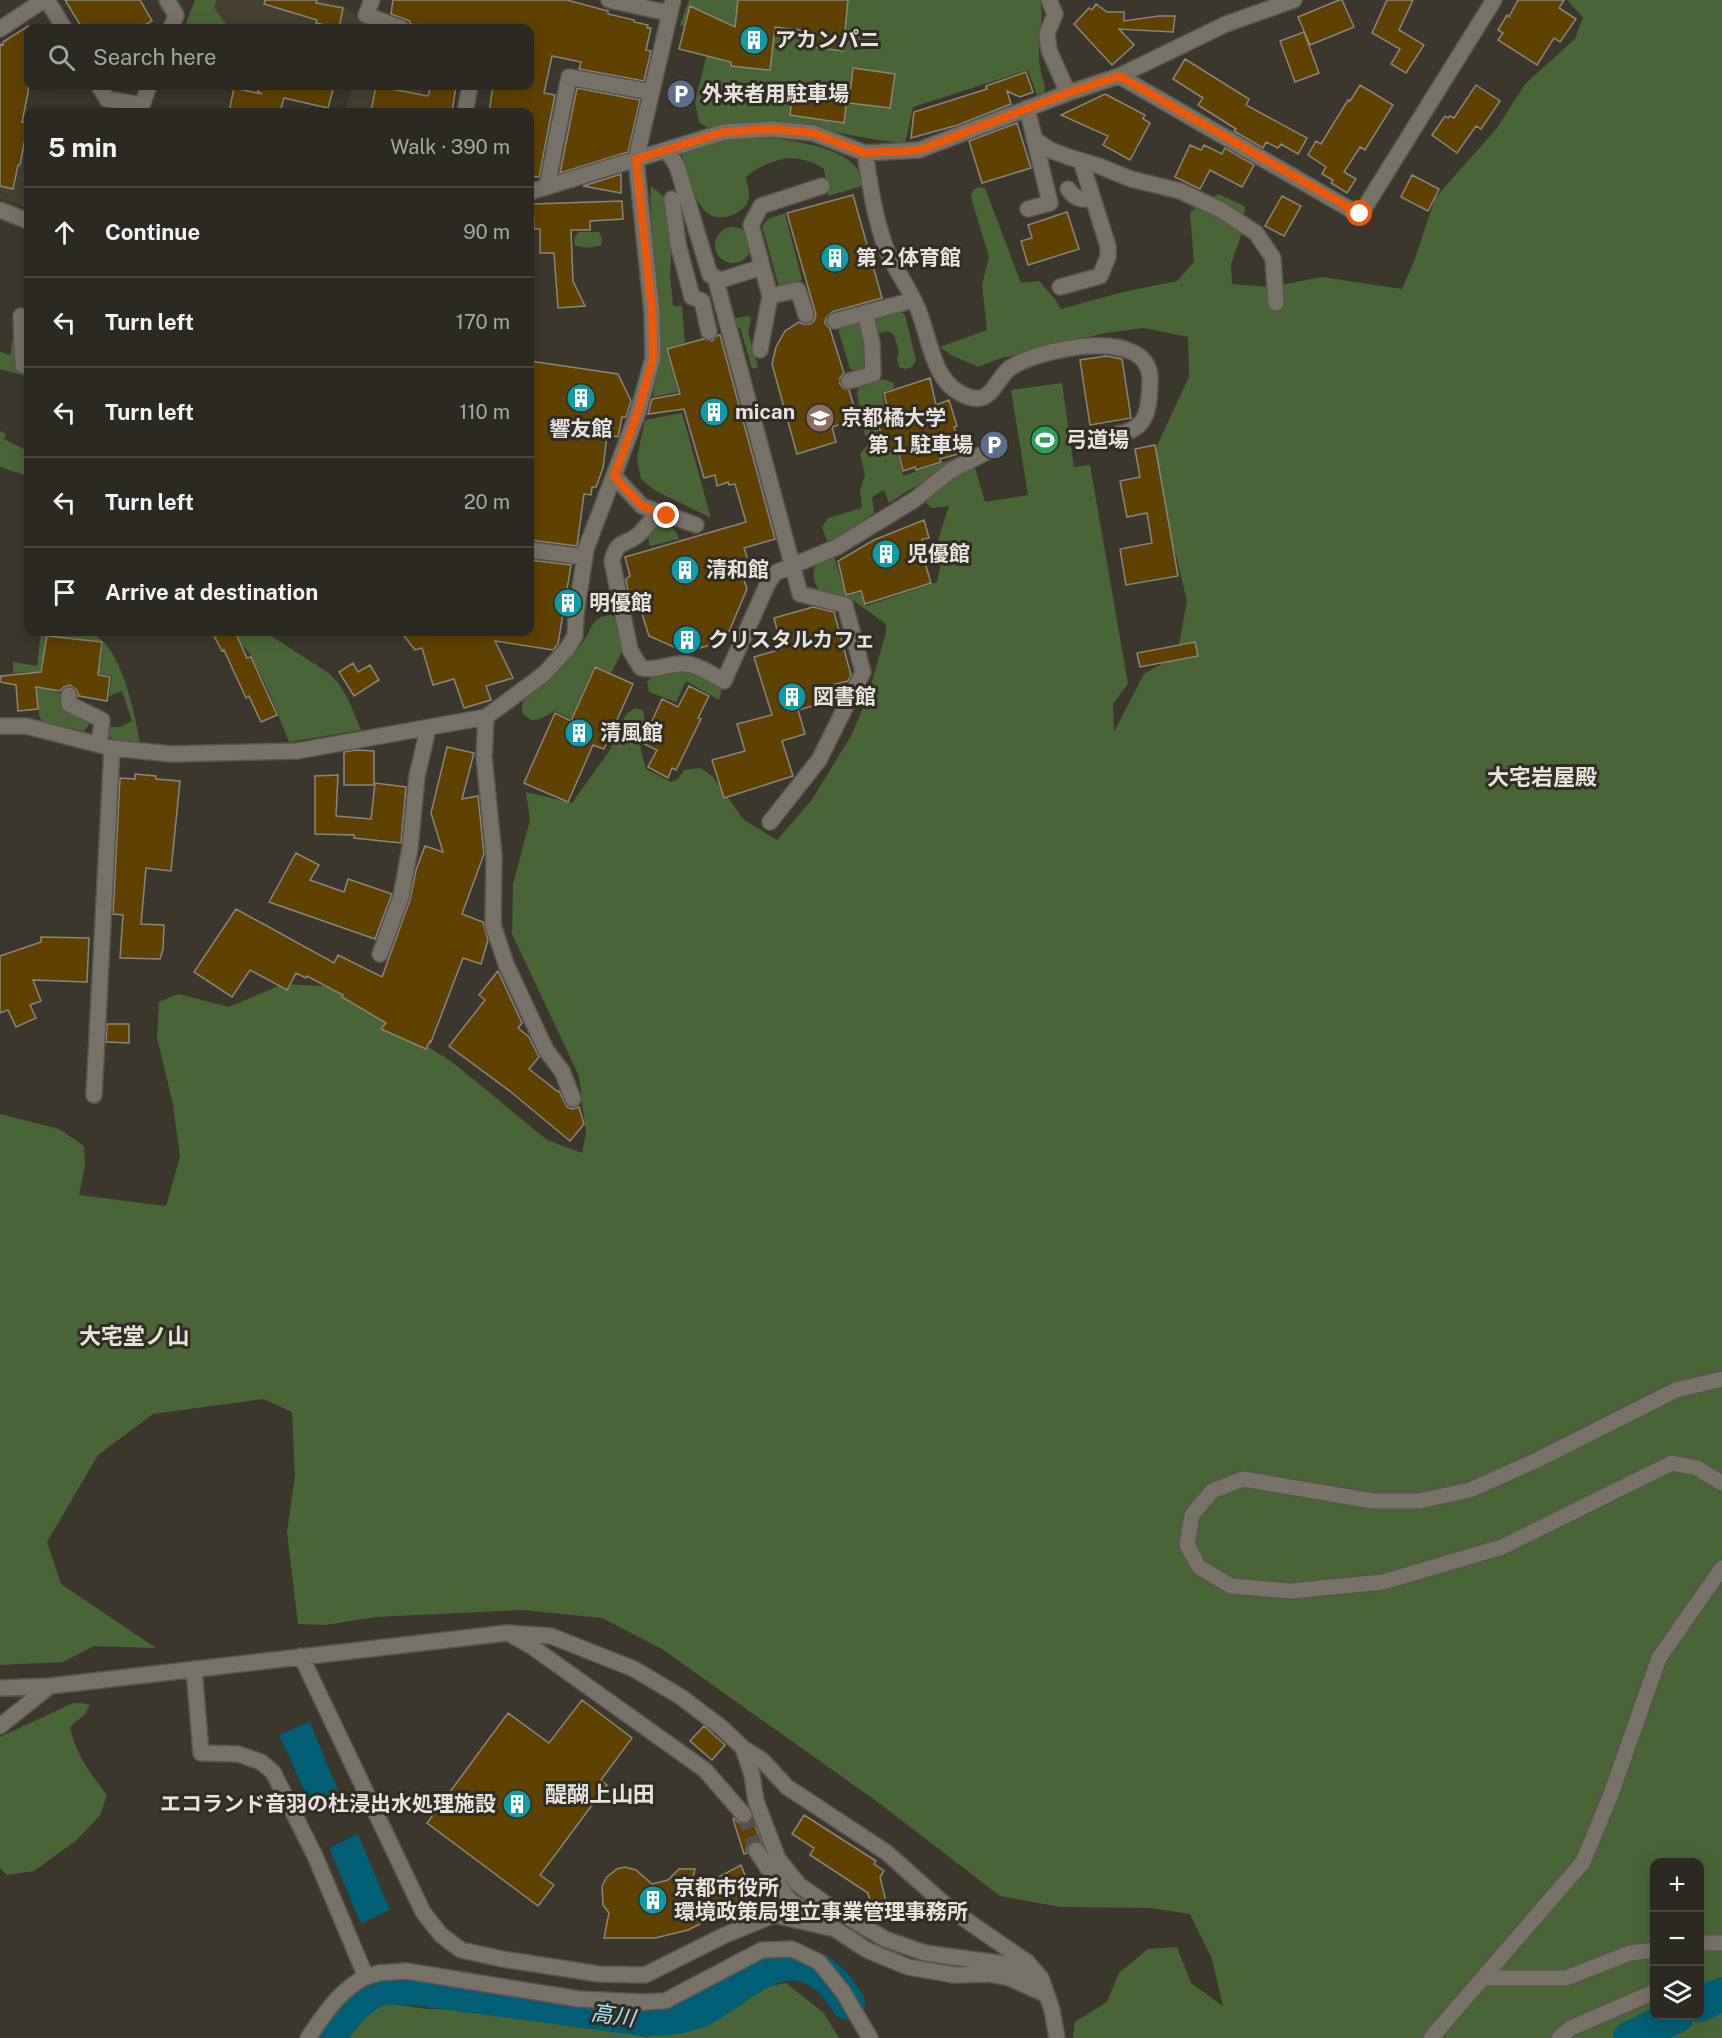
<!DOCTYPE html>
<html lang="en">
<head>
<meta charset="utf-8">
<style>
  :root { --surface:#2c2922; --page:#34312a; --text:#f1f3f6; --muted:#a6a6a5; --line:#484540 }
  body { margin:0; font-family:"Public Sans","Noto Sans JP",sans-serif; background:var(--page); color:var(--text) }
  .controls { position:absolute; right:18px; bottom:18px; display:grid; overflow:hidden; border-radius:12px; box-shadow:0 3px 15px #0003 }
  .controls button { width:54px; height:54px; display:grid; place-items:center; padding:0; border:0; border-bottom:2px solid var(--line); background:var(--surface); color:var(--text); font:30px sans-serif }
  .stop { position:absolute; width:18px; height:18px; margin:-14px; border:4px solid #ea580c; border-radius:50%; background:#fff }
  .stop.end { background:#ea580c; border-color:#fff; box-shadow:0 2px 6px #0008 }
  .list { margin:0; padding:0; list-style:none }
  h2 { display:flex; justify-content:space-between; align-items:center; height:78px; margin:0; padding:0 24px; font-size:26px }
  h2 small { font-size:20px; font-weight:400; color:var(--muted) }
  .list li { display:grid; grid-template-columns:39px 1fr auto; gap:18px; align-items:center; box-sizing:border-box; height:90px; padding:0 24px; border-top:2px solid var(--line) }
  .list b { display:block; font-size:22px; white-space:nowrap }
  .list em { font-size:20px; font-style:normal; color:var(--muted) }
  .icon { flex:none; width:33px; height:33px; fill:none; stroke:currentColor; stroke-width:2; stroke-linecap:round; stroke-linejoin:round }
  .map { position:relative; flex:none; width:1722px; height:2038px; overflow:hidden }
  .search { position:absolute; background:var(--surface); box-shadow:0 3px 15px #0003; left:24px; top:24px; width:510px; height:66px; display:flex; align-items:center; gap:15px; box-sizing:border-box; padding:0 21px; border-radius:12px; color:var(--muted); font-size:22px }
  .panel { position:absolute; background:var(--surface); box-shadow:0 3px 15px #0003; left:24px; top:108px; width:510px; height:528px; border-radius:12px }
  .map>svg:first-child { display:block }
  .built { fill:#474031 }
  .green { fill:#496537; fill-rule:evenodd }
  .water { fill:#005f75 }
  .lines { fill:none; stroke-linecap:round; stroke-linejoin:round }
  .river { stroke:#005f75; stroke-width:34 }
  .building { fill:#5f4201; stroke:#8b847a; stroke-width:1.5 }
  .minor-tunnel { stroke:#555147; stroke-width:15; stroke-dasharray:15 8; stroke-linecap:butt }
  .minor-casing { stroke:#59554d; stroke-width:18 }
  .minor { stroke:#777268; stroke-width:15 }
  .route { stroke:#ea580c; stroke-width:8 }
  .labels { text-anchor:middle; stroke-width:6; stroke-linejoin:round; paint-order:stroke }
  .poi-label { font-size:21px; font-weight:bold; fill:#e6e3dd; stroke:#312d24; text-anchor:start }
  .neighbourhood-label { font-size:22px; font-weight:bold; fill:#e6e3dd; stroke:#312d24 }
  .water-label { font-size:22px; font-style:italic; fill:#a7e3f8; stroke:#312d24 }
</style>
</head>
<body>
<div class="map">
<svg width="1722" height="2038" viewBox="0 0 1722 2038">
  <rect width="100%" height="100%" fill="#3b372d"/>
  <!-- built -->
  <path class="built" d="M206,0H324L341,5L366,21L362,28H196Z
    M352,86H424L418,112H346Z
    M12,117L28,121V208L0,198V172Z"/>
  <!-- green -->
  <path class="green" d="M195,0H216L214,8L229,28H184Z
    M689,0H1040C1045,22 1036,45 1040,67C1041,77 1047,84 1044,94L1037,95L1028,70L913,107L905,143L877,140L799,125L709,129L699,122L695,102L712,33L680,25Z
    M1567,0H1722V2038H1073L1075,2022L1107,2002L1119,1973L1148,1949L1177,1947L1191,1983L1223,2006L1212,1959L1190,1914L1150,1908L1061,1907L1000,1896L879,1803L662,1649L602,1618L523,1610L376,1617L325,1625L298,1624L287,1533L295,1476L292,1412L263,1399L153,1414L98,1455L47,1542L61,1584L156,1648L94,1646L63,1662L0,1665V1114L59,1129L84,1146L85,1166L79,1195L166,1206L180,1157L173,1105L157,1037L159,1002L178,994L229,1007L283,984L343,987L389,1022L452,1062L547,1140L582,1153L586,1134L579,1076L512,934L513,884L530,820L526,792L572,803L610,750L626,714L635,708L642,710C649,723 639,732 640,744C641,752 644,761 646,769L671,782L678,779L684,770L701,768L713,777L744,820L777,840L811,801L851,736L868,696L886,632V624L850,598L819,591C808,571 813,561 834,556L846,596L860,593L866,606L937,582L940,568L939,537L949,506L932,508L926,503L932,488L970,467L975,468L985,502L1028,495L1011,390L1062,383L1074,467L1090,465L1128,684L1113,704L1114,732L1144,674L1177,655L1187,601L1176,555L1161,519L1154,452L1189,377L1188,337L1144,328L1105,333L998,359L978,367L951,355L940,347L987,330L982,285L989,257L972,201L971,196L974,189L980,187L985,188L1021,283L1039,281L1055,299L1061,309L1123,292L1177,281L1194,262L1190,212L1218,194L1245,206L1243,230L1231,264L1232,284L1270,287L1322,277L1402,289L1415,259L1435,198L1497,128L1525,84L1575,39L1583,17ZM1654,1862H1700V2016H1654Z
    M752,135C780,140 845,144 859,172C861,176 861,182 862,186L828,196L824,169C816,162 800,158 789,158C779,158 752,169 746,177C747,183 749,190 749,196C748,214 717,225 705,211C692,197 688,172 682,155L685,149L741,136Z
    M651,186L664,197L667,208L672,242L670,274L673,306H682L685,343L666,349L678,392L653,397C659,355 659,312 656,269C654,241 649,214 651,186Z
    M785,213L802,280L779,287L762,226L768,219Z
    M715 245a18 18 0 1 1 36 0a18 18 0 1 1-36 0Z
    M579,232H599L602,238L601,245C594,248 580,249 574,244L575,236Z
    M897,310L905,315L916,360L912,367L905,369L899,367L897,358L899,352L894,335L887,331L880,333L876,332L873,319Z
    M749,316L751,320L748,332L758,367L752,369L740,327L733,329L731,319Z
    M16,318L28,371V377L0,369V352L10,355Z
    M858,321C870,336 868,351 867,368L861,372L850,369L839,332L840,326Z
    M883,379L894,383V388L882,393L887,417L877,421L879,432L865,436L857,393L859,386Z
    M682,413L711,518L654,490L641,479L637,458L645,420Z
    M0,431L6,434L4,439L28,451L24,475L0,467Z
    M878,433L885,453L896,449L903,476L965,455L889,503L884,490L872,497L874,513L843,535L827,541L822,527L828,518L862,508L860,490L865,475L860,454Z
    M662,524C671,525 676,529 679,539L650,546C646,536 651,528 662,524Z
    M611,615L617,619L623,650L611,673L594,666L571,719L555,711L540,719L531,720L522,713L523,701C545,682 566,666 583,642C593,628 591,617 611,615Z
    M41,632C52,632 79,629 88,632C121,641 135,714 140,743L116,740L107,736V731L110,727H120L132,721L122,691L109,696L112,676L87,672L88,667L100,668L103,643L69,637L65,661L57,662L42,661L38,682C59,691 79,705 89,725L84,731L42,722L39,715L35,672L13,673V662L37,666Z
    M233,632H265L327,672C346,687 352,709 361,730L289,742C278,714 267,685 252,658C247,647 237,643 233,632Z
    M680,669L718,680L722,689L719,700L686,681L676,702L649,692L647,682L654,675Z
    M73,1703L90,1704L85,1714L70,1727C75,1754 91,1774 107,1795L100,1815L77,1840L34,1871L7,1875L0,1868V1737Z
    M786,1983L824,2013L839,2038H346L380,2002L426,2009L465,2010L479,1994H507L553,2001L564,2023L647,2037L746,1991Z"/>
  <!-- water -->
  <path class="water" d="M310,1722L341,1797L313,1809L279,1735Z
    M358,1834L390,1910L361,1924L329,1848Z"/>
  <g class="lines">
    <!-- river -->
    <path class="river" d="M1700,2005L1722,1994
      M327,2038C341,2022 355,1999 375,1991C388,1985 406,1988 419,1989L644,2019C662,2019 681,2018 698,2011C742,1991 779,1938 828,1978C836,1984 842,1995 848,2003
      M1630,2038L1677,2016"/>
  </g>
  <!-- building -->
  <path class="building" d="M65,0H140L152,21L139,28H82Z
    M265,0H317L316,3L343,8L339,28L316,23L317,20L264,4Z
    M393,0H567L608,11V14L634,20V22L648,25L647,28H651L646,50L651,51L644,81L579,69L581,62L552,56L544,93L555,95L539,177L530,176V112H489L493,86H530V28H430L410,24V21L391,14Z
    M738,0H848L843,51L813,47L814,32L775,27L770,70L731,66V62L679,49L690,6L735,27Z
    M1339,0H1342L1354,27L1310,45L1298,17Z
    M1387,0H1413L1399,30L1424,45L1406,73L1391,64L1400,49L1372,33Z
    M1518,0H1564L1559,8L1576,19L1560,42L1554,38L1537,65L1498,40L1503,33L1498,30L1507,15L1509,17Z
    M1096,4L1107,12H1124V21L1159,16H1175L1173,32L1119,29L1134,45L1112,65L1074,24L1089,8L1092,10Z
    M28,26V93L22,122L28,123L20,165H18L13,189L0,186V44L3,45V42Z
    M1304,32L1319,73L1295,82L1280,41Z
    M1185,59L1249,99L1246,105L1307,138L1298,154L1281,144L1278,148L1266,142L1263,148L1234,131L1236,129L1198,105L1203,98L1173,79Z
    M853,68L895,74L890,108L849,103Z
    M1026,72L1033,92L1020,97L1007,91L1011,104L958,125L911,138L914,112L987,89L986,86Z
    M1360,85L1393,105L1365,150L1360,147L1344,172L1356,179L1347,193L1331,183L1333,180L1322,174L1326,167L1308,155L1316,141L1321,144L1348,100L1350,101Z
    M1476,85L1500,101L1481,129L1476,126L1457,153L1432,135L1445,116L1448,118L1450,116L1454,118Z
    M258,86H334L328,108L284,98L280,112H229L234,88L262,94L258,92Z
    M376,86L427,96L429,94L430,86H456L452,112H379L371,111Z
    M577,88L640,100L628,152L560,173Z
    M793,89L847,97L844,123L790,115Z
    M1105,94L1145,115L1143,119L1150,123L1130,160L1103,145L1108,136L1061,115Z
    M1017,123L1031,168L982,183L969,141Z
    M1190,145L1201,150L1204,145L1222,154L1225,148L1254,165L1242,187L1210,170L1200,189L1175,177Z
    M621,174V193L583,186Z
    M1412,175L1439,189L1428,211L1401,197Z
    M853,195L882,298L832,312L826,318L825,323L830,329L844,373L840,378V384L843,388L849,390L858,419L832,427L836,442L797,454L772,364L776,347L785,331L799,322L803,324H810L814,321L816,315L787,213Z
    M1282,196L1301,206L1284,236L1265,226Z
    M622,201L623,219L590,221V230H571L573,281L585,306L558,308L554,253H540V229H534L533,204Z
    M1067,212L1079,249L1028,265L1021,241L1032,238L1028,225Z
    M718,335H720L775,539L744,548L748,561L739,564L747,589L725,641L685,652L649,636L635,592L628,591L626,579L630,576L625,557L746,522L735,484L729,485L728,482L717,486L715,475L704,478L684,409L648,414L652,399L680,394L667,349L703,339L712,341Z
    M1106,356L1122,359L1131,418L1090,425L1080,360Z
    M530,361L618,374L631,401L626,417H622L618,437L607,435L603,468L596,487H592L591,495L584,494L577,546L530,540Z
    M930,378L936,405L949,400L957,426L954,427L962,453L940,459L941,462L916,470L915,467L903,471L897,447L886,451L878,423L890,419L884,393Z
    M1155,445L1178,576L1126,585L1120,549L1152,543L1147,513L1127,517L1120,481L1140,477L1135,449Z
    M924,520L929,538L922,539L924,546H920L931,583L865,604L861,591L846,595L838,561L874,540Z
    M530,560L571,565L558,644L553,650L495,641L513,678L486,686L491,700L464,708L454,679L433,685L422,648L415,650L401,632H530Z
    M813,607L834,612L851,675L848,681L816,689L820,704L798,710L805,734L782,741L793,776L724,798L712,760L745,751L737,724L772,715L754,657L782,649L774,618Z
    M212,632H235L247,658L251,657L277,715L261,722L249,696L246,698L224,650L222,651Z
    M47,636L102,642L98,675L110,677L107,701L79,696L77,690L70,685L64,687L60,691L36,687L38,709L18,711L16,685L0,682L1,676L41,672Z
    M1195,642L1198,656L1140,667L1137,653Z
    M353,663L358,672L370,665L379,680L354,696L339,672Z
    M595,667L633,684L604,749L593,745L568,802L524,783L555,713L571,721Z
    M689,686L709,696L698,718L701,719L676,770L672,768L668,778L648,767L657,750L642,743L662,699L678,707Z
    M447,747L474,753L462,799L478,796L484,854L462,914L483,922L488,940L481,964L463,958L431,1042L430,1041L426,1049L381,1029L386,1023L342,997L343,995L307,976L306,978L296,973L287,990L250,970L232,997L194,972L236,909L334,963L338,955L382,977L410,900L416,870L425,846L443,852L431,813Z
    M356,750L374,751V785H344V752Z
    M135,774L156,776V779L180,781L171,871L146,868L141,924L164,925L163,949L160,959L120,958L123,915L113,914L120,778L135,779Z
    M338,775L336,816L371,819L375,783L406,787L401,843L354,838V835L315,834V776Z
    M296,853L319,865L310,880L344,892L348,879L392,894L375,939L269,902Z
    M41,937L89,938L87,982L33,980L41,1001L30,1005L36,1018L16,1027L8,1010L0,1013V956L41,942Z
    M498,971L522,1023L518,1028L529,1037L539,1057L529,1069L557,1091H559L567,1107L572,1109L579,1107L584,1124L570,1141L511,1092L449,1046L485,1000L479,995Z
    M107,1024H129V1043L106,1042Z
    M582,1700L632,1738L601,1780L607,1785L540,1875L554,1885L538,1906L427,1823L508,1713L549,1743Z
    M704,1726L725,1745L712,1760L690,1741Z
    M804,1815L876,1861L874,1864L884,1871L880,1877L888,1910L873,1914L868,1893L810,1855L814,1848L792,1834Z
    M734,1818L740,1824L745,1825L753,1819L761,1842L756,1840L750,1842L747,1846V1853L744,1854L733,1819Z
    M741,1865L753,1896L716,1916L688,1930L655,1938H604L609,1913L603,1905L602,1886L607,1877L617,1869L625,1867L636,1870L652,1884L668,1880L679,1869H695L689,1893Z"/>
  <g class="lines">
    <!-- minor-tunnel -->
    <path class="minor-tunnel" d="M744,1815L756,1850"/>
    <!-- minor casing -->
    <g class="minor-casing">
      <path id="minor" d="M47,0L64,28
        M167,0L176,15L171,28
        M372,0L366,15L401,28
        M609,0L668,13
        M1049,0L1055,14L1047,34L1049,50L1068,93
        M1294,0L1226,24L1119,76L1360,215L1494,0
        M0,29L44,0
        M99,86L107,99L142,105L149,86
        M1027,108L1050,203L1028,209
        M465,112L470,86
        M1034,139L1050,150L1069,157L1099,166L1131,179L1180,191L1221,210L1256,233L1273,258L1276,303
        M667,150L677,166L710,275L721,280L762,267
        M865,153C870,186 875,220 887,251C895,270 909,287 917,307C931,338 931,385 969,397C992,405 997,377 1010,368C1037,349 1152,324 1150,381C1149,407 1149,431 1116,434
        M547,186L569,77L651,92
        M1068,189C1075,199 1081,200 1093,199
        M530,192L724,132L771,129L813,133L865,153L919,150L1068,93L1119,76
        M672,199L678,244L692,297L702,301L709,332
        M0,210L28,221
        M715,277L800,594L845,605L863,672L819,760L770,822
        M1060,287L1100,276L1108,257V246L1081,161
        M806,315L798,290L770,296L751,225L761,206L822,186
        M21,316L23,365L28,366
        M835,321L914,300
        M760,350L770,296
        M849,381L873,374L872,343L865,313
        M614,476L642,506L696,525
        M658,512C652,519 646,528 638,535C625,546 617,539 612,561L630,650L641,668C655,671 665,665 679,664C695,662 711,674 724,681L768,583L775,573L837,547L914,500L950,471L996,447
        M530,550L585,557
        M69,695V704L102,720L99,744
        M486,717L484,757L494,856L493,925L506,964L546,1050L562,1071L573,1099
        M0,726H26L112,748L171,754L297,751L486,717L544,674L567,649L575,636L576,614L586,549L638,412L653,358L652,312L636,159L673,0
        M380,954L401,897L410,848L417,776L428,729
        M94,1095L112,748
        M1722,1379L1676,1390L1535,1461L1470,1490L1419,1501H1373L1243,1479L1212,1491L1192,1515L1187,1545L1199,1567L1231,1586L1291,1591L1383,1582L1502,1547L1672,1463L1697,1468L1722,1483
        M513,1636L531,1646L705,1770L744,1815
        M301,1656L423,1912L441,1935L461,1950L502,1959L599,1974L645,1975L725,1935L774,1915L835,1929L867,1950L908,1967L954,1975L989,1974L1009,1978L1045,1994
        M194,1669L201,1753L238,1754L261,1762L273,1772L315,1856L366,1977L379,1973L406,1971L579,1999L642,2002L665,2001L762,1950L792,1949L819,1962L843,1992L870,2038
        M0,1688L50,1686L507,1633L551,1636L634,1669L681,1697L722,1728L743,1748L752,1775L756,1801L778,1859L799,1885L829,1906L885,1939L925,1953L1013,1965L1035,1979L1045,1994
        M0,1726L50,1686
        M743,1748L762,1760L787,1787L886,1852L950,1909L1027,1962L1041,1978L1052,2010L1057,2038
        M756,1850L789,1900L825,1923
        M1700,1943H1722
        M1484,1978H1566L1630,1953L1654,1950
        M308,2038C324,2015 340,1989 366,1977
        M1431,2038L1583,1862L1611,1794L1659,1658L1722,1568
        M1559,2038L1571,2028L1654,1992"/>
    </g>
    <!-- minor -->
    <use href="#minor" class="minor"/>
  </g>
  <g class="lines">
    <!-- route -->
    <path class="route" d="M667,516L642,506L614,476L638,412L653,358L652,312L636,159L724,132L771,129L813,133L865,153L919,150L1068,93L1119,76L1360,214"/>
  </g>
  <!-- icons -->
  <defs>
    <g id="building-disc" transform="scale(1.5)"><circle r="9.5" fill="#0f9aa8" stroke="#312d24"/><path d="M-4-6H4V6H1V3H-1V6H-4ZM-2.5-4.3h1.7v1.8h-1.7ZM.8-4.3h1.7v1.8H.8ZM-2.5-1h1.7V.8h-1.7ZM.8-1h1.7V.8H.8Z" fill="#fff"/></g>
    <g id="parking-disc" transform="scale(1.5)"><circle r="9.5" fill="#5c6f8a" stroke="#312d24"/><path d="M-3.5-5.5H1a3.5 3.5 0 0 1 0 7H-1V5.5H-3.5ZM-1-3.4V-.6H.8a1.4 1.4 0 0 0 0-2.8Z" fill="#fff"/></g>
    <g id="university-disc" transform="scale(1.5)"><circle r="9.5" fill="#8d6e63" stroke="#312d24"/><path d="M0-5L7-2L0 1L-7-2ZM-4 1L0 2.5L4 1V4Q0 6-4 4Z" fill="#fff"/></g>
    <g id="stadium-disc" transform="scale(1.5)"><circle r="9.5" fill="#2e9e5b" stroke="#312d24"/><path d="M0-5a6.5 5 0 1 0 0 10a6.5 5 0 1 0 0-10ZM-3.5-1.8h7v3.6h-7Z" fill="#fff"/></g>
  </defs>
  <g fill-rule="evenodd">
    <use href="#building-disc" x="754" y="40"/>
    <use href="#parking-disc" x="681" y="94"/>
    <use href="#building-disc" x="835" y="258"/>
    <use href="#building-disc" x="581" y="398"/>
    <use href="#building-disc" x="714" y="412"/>
    <use href="#university-disc" x="820" y="418"/>
    <use href="#stadium-disc" x="1045" y="440"/>
    <use href="#parking-disc" x="994" y="445"/>
    <use href="#building-disc" x="886" y="554"/>
    <use href="#building-disc" x="685" y="570"/>
    <use href="#building-disc" x="568" y="603"/>
    <use href="#building-disc" x="687" y="640"/>
    <use href="#building-disc" x="792" y="697"/>
    <use href="#building-disc" x="579" y="733"/>
    <use href="#building-disc" x="517" y="1804"/>
    <use href="#building-disc" x="653" y="1900"/>
  </g>
  <g class="labels">
    <!-- poi labels -->
    <g class="poi-label">
      <text x="775" y="47">アカンパニ</text>
      <text x="702" y="101">外来者用駐車場</text>
      <text x="856" y="265">第２体育館</text>
      <text x="735" y="419">mican</text>
      <text x="841" y="425">京都橘大学</text>
      <text x="581" y="436" text-anchor="middle">響友館</text>
      <text x="1066" y="447">弓道場</text>
      <text x="973" y="452" text-anchor="end">第１駐車場</text>
      <text x="907" y="561">児優館</text>
      <text x="706" y="577">清和館</text>
      <text x="589" y="610">明優館</text>
      <text x="708" y="647">クリスタルカフェ</text>
      <text x="813" y="704">図書館</text>
      <text x="600" y="740">清風館</text>
      <text x="496" y="1811" text-anchor="end">エコランド音羽の杜浸出水処理施設</text>
      <text x="674" y="1895">京都市役所<tspan x="674" dy="24">環境政策局埋立事業管理事務所</tspan></text>
    </g>
    <!-- neighbourhood labels -->
    <g class="neighbourhood-label">
      <text x="1542" y="785">大宅岩屋殿</text>
      <text x="134" y="1344">大宅堂ノ山</text>
      <text x="600" y="1802">醍醐上山田</text>
    </g>
    <!-- water labels -->
    <g class="water-label">
      <text transform="translate(613 2015) rotate(8)" y="8">高川</text>
    </g>
  </g>
</svg>
<div class="controls">
<button>+</button>
<button>−</button>
<button><svg class="icon" aria-label="layers" viewBox="0 0 24 24"><path d="M12 4l9 5-9 5-9-5zM3 14l9 5 9-5"/></svg></button>
</div>
<div class="stop" style="left:1360px;top:214px"></div>
<div class="stop end" style="left:667px;top:516px"></div>
<div class="search"><svg class="icon" aria-label="search" viewBox="0 0 24 24"><circle cx="10" cy="10" r="6"/><path d="M15 15l6 6"/></svg>Search here</div>
<section class="panel">
<h2>5 min<small>Walk · 390 m</small></h2>
<ul class="list">
<li><svg class="icon" aria-label="ahead" viewBox="0 0 24 24"><path d="M12 20V5M6 11l6-6 6 6"/></svg><div><b>Continue</b></div><em>90 m</em></li>
<li><svg class="icon" aria-label="left" viewBox="0 0 24 24"><path d="M17 20v-9H6M10 6l-5 5 5 5"/></svg><div><b>Turn left</b></div><em>170 m</em></li>
<li><svg class="icon" aria-label="left" viewBox="0 0 24 24"><path d="M17 20v-9H6M10 6l-5 5 5 5"/></svg><div><b>Turn left</b></div><em>110 m</em></li>
<li><svg class="icon" aria-label="left" viewBox="0 0 24 24"><path d="M17 20v-9H6M10 6l-5 5 5 5"/></svg><div><b>Turn left</b></div><em>20 m</em></li>
<li><svg class="icon" aria-label="arrive" viewBox="0 0 24 24"><path d="M6 21V4h12l-3 4 3 4H6"/></svg><div><b>Arrive at destination</b></div></li>
</ul>
</section>
</div>
</body>
</html>
